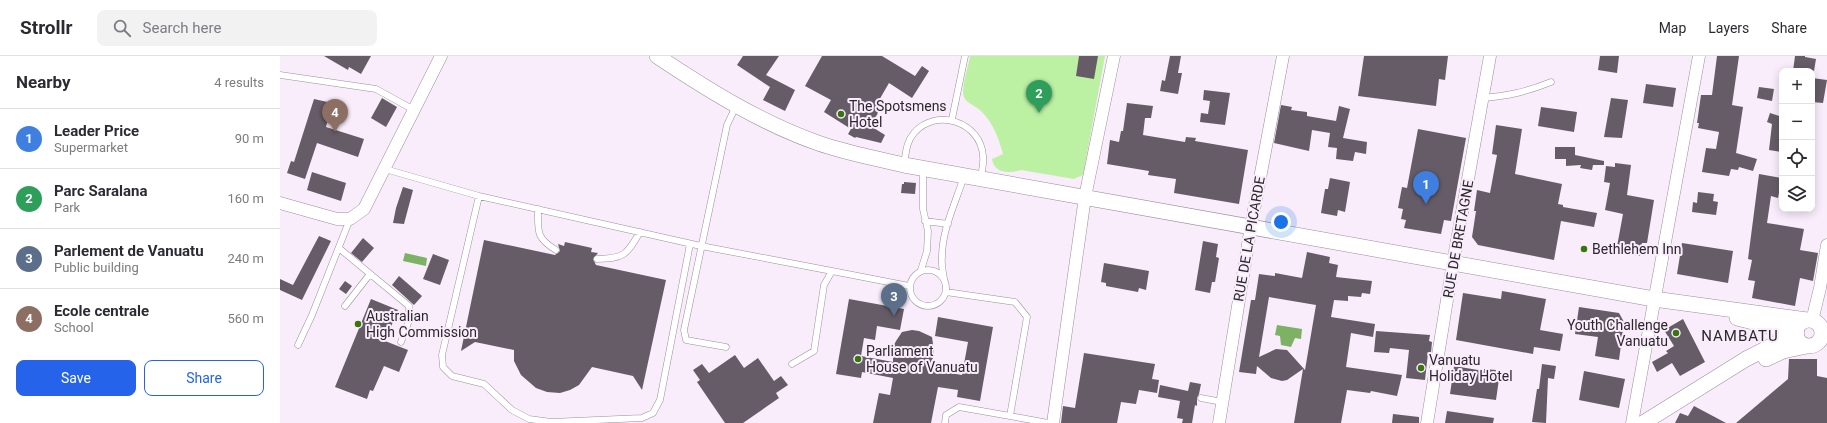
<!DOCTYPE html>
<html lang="en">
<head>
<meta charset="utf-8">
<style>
  :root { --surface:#fff; --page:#f2f2f3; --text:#2b2b33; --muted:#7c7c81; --line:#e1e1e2; --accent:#2563eb }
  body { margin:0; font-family:Roboto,sans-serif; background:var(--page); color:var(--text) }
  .controls { position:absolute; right:12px; top:12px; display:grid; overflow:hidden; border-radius:8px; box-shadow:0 2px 10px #0003 }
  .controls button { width:36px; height:36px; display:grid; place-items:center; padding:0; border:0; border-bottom:1px solid var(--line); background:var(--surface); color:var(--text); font:20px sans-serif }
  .you { position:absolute; left:1001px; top:166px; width:14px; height:14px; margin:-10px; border:3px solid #fff; border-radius:50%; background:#1a73e8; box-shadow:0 0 0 6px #1a73e833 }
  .badge { display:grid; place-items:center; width:26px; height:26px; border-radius:50%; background:var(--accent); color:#fff; font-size:13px; font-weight:700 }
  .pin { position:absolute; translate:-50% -33px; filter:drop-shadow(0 1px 2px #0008) }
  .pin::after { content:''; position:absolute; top:21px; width:14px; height:12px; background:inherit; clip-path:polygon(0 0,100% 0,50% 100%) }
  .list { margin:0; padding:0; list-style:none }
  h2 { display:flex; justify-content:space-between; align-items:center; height:52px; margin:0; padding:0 16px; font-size:17px }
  h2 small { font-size:13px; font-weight:400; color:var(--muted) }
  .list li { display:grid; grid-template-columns:26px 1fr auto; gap:12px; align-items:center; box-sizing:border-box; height:60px; padding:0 16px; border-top:1px solid var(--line) }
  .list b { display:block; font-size:15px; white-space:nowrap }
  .list p { margin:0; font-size:13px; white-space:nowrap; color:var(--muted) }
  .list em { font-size:13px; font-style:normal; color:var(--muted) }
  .actions { display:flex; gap:8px; padding:12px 16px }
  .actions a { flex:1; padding:9px 0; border:1px solid var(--accent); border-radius:8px; text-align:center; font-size:14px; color:var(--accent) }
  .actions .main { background:var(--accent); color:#fff }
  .icon { flex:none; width:22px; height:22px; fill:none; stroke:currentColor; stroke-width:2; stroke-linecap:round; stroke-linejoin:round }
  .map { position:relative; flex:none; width:1547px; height:367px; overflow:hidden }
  header { display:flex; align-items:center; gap:24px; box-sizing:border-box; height:56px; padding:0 20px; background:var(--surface); border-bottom:1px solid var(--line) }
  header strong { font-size:19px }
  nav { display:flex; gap:22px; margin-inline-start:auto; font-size:14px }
  .search { width:280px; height:36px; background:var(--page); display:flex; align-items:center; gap:10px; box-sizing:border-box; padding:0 14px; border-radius:8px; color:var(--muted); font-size:15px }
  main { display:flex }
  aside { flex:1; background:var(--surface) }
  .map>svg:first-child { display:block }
  .green { fill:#bcf1a4 }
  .water { fill:#7db164 }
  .building { fill:#655c67; fill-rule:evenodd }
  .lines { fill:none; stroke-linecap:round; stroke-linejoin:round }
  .service-casing { stroke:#9a8f9b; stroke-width:7 }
  .minor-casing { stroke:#9a8f9b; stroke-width:13 }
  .tertiary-casing { stroke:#9a8f9b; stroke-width:16 }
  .service { stroke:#fff; stroke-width:6 }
  .minor { stroke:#fff; stroke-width:12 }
  .tertiary { stroke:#fff; stroke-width:15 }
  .poi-dot { fill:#39750c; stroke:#f9edfb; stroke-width:1.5 }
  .labels { text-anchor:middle; stroke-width:4; stroke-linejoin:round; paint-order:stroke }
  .poi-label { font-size:14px; fill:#2b272c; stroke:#f9edfb; text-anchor:start }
  .street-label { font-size:14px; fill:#2b272c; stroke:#f9edfb }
  .neighbourhood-label { font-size:15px; letter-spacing:1px; fill:#2b272c; stroke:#f9edfb }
</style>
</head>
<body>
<header>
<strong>Strollr</strong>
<div class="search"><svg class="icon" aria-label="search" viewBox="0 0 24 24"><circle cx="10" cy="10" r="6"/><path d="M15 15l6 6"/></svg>Search here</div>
<nav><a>Map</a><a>Layers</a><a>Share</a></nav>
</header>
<main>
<aside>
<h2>Nearby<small>4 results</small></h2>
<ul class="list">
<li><span class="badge" style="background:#3f7fe0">1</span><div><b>Leader Price</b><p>Supermarket</p></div><em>90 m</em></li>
<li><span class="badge" style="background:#2e9e5b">2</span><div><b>Parc Saralana</b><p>Park</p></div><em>160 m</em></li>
<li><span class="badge" style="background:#5c6f8a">3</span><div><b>Parlement de Vanuatu</b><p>Public building</p></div><em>240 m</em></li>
<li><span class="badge" style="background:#8d6e63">4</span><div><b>Ecole centrale</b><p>School</p></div><em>560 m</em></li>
</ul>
<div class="actions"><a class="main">Save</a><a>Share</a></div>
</aside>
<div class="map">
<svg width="1547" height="367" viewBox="0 0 1547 367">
  <rect width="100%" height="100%" fill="#f9edfb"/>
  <!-- green -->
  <path class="green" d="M690,0H825L803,119L794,123L741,114C728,118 714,117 712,103L723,98C718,81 713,66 700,54C694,49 683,46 683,37C683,25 688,12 690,0Z"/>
  <!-- water -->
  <path class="water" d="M125,197L147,202L146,210L123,205Z
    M997,269L1022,273L1021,283L1015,282L1011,291L1001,289L1000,280L995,279Z"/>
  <!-- building -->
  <path class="building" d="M44,0H91L81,18L69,11L68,14Z
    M463,0H499L486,19L515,34L505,55L483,44L490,31L457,9Z
    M542,0H602L635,20L642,10L649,15L632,42L609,27L598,46L600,50L597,59L589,69L605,79L601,87L576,81L575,82L568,78L571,73L544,56L551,44L525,30Z
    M799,0H818L814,23L796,20Z
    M890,0H901L898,17H902L898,38L880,35L882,24L885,25Z
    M1084,0H1168L1165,24L1159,23L1156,50L1078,40Z
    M1320,0H1339L1337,17L1318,14Z
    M1437,0H1459L1452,49L1463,51L1456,97L1477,103L1473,115L1459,111L1458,114L1451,113L1449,120L1422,116L1426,92L1436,93L1439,76L1418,72L1419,67H1417L1421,39H1432Z
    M1515,0H1525V1L1536,3L1534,15H1513Z
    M1532,22L1547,24L1543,47L1532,46Z
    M1366,28L1396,32L1393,51L1363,47Z
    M1479,31L1494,33L1492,45L1477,42Z
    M924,34L950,37L945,69L920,66L921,57L928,58L930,45L923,44Z
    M102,42L117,51L106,71L91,62Z
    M1331,42L1348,44L1342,82L1324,81Z
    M34,43L52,47L46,71L84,83L78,101L37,87L25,123L7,117L11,105L14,106Z
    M847,47L873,50L871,62H865L863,79L905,86L906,81L916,82L915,85L968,94L959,148L894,137L896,123L868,119L869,115L827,108L830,84L839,86L841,75H843Z
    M1001,49L1012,51L1011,54L1027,56V60L1056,65L1059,50L1070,53L1063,82L1087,86L1086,98L1075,96L1073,105L1056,103L1057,92L1048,91L1050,77L1032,74L1029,95L994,87Z
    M1261,51L1297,56L1294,76L1258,70Z
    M1490,57L1502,61V96L1489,94L1492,68L1487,66Z
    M1216,69L1242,73L1235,118L1282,128L1278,148L1283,149V151L1317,157L1314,171L1281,165L1274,204L1198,189L1192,181L1196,155H1194L1197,134L1210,137L1217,99L1212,98Z
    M1138,73L1186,82L1171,165L1164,164L1161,178L1124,172L1126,164L1121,163L1123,153L1118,152L1122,131L1127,132Z
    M1275,91H1295V99L1324,105V109H1313L1312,114L1300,112L1301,109L1286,110V103H1275Z
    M1335,107L1351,109L1347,139L1374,144L1367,187H1362L1360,200L1336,196L1343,158L1325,154L1330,127L1324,126L1326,110L1335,111Z
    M32,116L66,127L61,145L27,134Z
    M1479,118L1502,122L1498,142L1491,140L1487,167L1524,173L1520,194L1538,197L1533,225L1520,222L1515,250L1472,242L1475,225L1468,224L1472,204L1468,203Z
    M1050,122L1070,126L1065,156L1058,154L1057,160L1041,157L1045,133H1048Z
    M624,126L636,127L635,138L621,137L622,128H624Z
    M123,131L133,134L124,168L113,167L116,152Z
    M1418,136L1434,138L1433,145L1438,146L1436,159L1412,156L1413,146L1417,147Z
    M39,180L51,185L22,244L0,234V223L13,229Z
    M83,182L94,192L82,206L71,197Z
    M204,184L275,199L280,195L278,188L284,190L285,186L312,192L311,196L318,197L313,203L316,209L386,224L362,334L353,320L312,311L299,329L290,334L280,337L267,336L256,332L241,319L234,305V294L195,286L181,295Z
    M923,185L938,188L936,201L939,202L935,226H932L930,237L915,234Z
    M1402,187L1453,195L1448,227L1397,218Z
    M1027,196L1050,201L1049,207L1058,209L1056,221L1092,225L1090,238L1082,237L1081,241L1068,240V245L1054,244L1051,261L1095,268L1093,281L1071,277L1066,311L1122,319L1117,340L1091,335L1090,337L1067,334L1061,367H1014L1023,313L1007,324L1002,325L991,322L977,310L976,318L959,316L971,244H975L979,218L995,220V217L1022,222ZM989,241L1036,249L1025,314L1007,294L996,293L979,301Z
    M153,198L169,204L160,229L143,223Z
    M824,207L869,215L866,234L859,232L858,236L826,230V227L821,226Z
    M119,220L142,240L134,249L112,229Z
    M65,225L72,230L66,238L59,233Z
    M1222,235L1266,243L1260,274L1283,278L1280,295L1254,291L1253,298L1176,284L1183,237L1221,243Z
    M91,243L118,254L105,285L128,294L119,316L104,310L93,335L90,334L87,343L55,331Z
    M569,243L624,253L620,274L597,270L595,284L584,282L581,300L613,306V291L616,285L622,276L632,274L639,275L652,281L654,295L653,302L647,313L682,319L688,286L655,280L658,261L713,271L700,345L677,341L678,334L658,331L651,367H593L599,337L610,339L613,322L582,316L581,322L556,318Z
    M1299,251L1339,257L1344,266L1339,304L1315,300L1318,281L1295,278Z
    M1403,263L1425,306L1400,320L1392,307L1377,316L1372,306L1388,297L1386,295L1394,290L1384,274Z
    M1096,275L1150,279L1149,285L1152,286L1151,297H1148L1145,324L1126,322L1129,294L1110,292L1109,297L1094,296Z
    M804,297L875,308L872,323L879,324L877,337L859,334L856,348L841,346L837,367H781L783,350L795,352Z
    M455,299L464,312L478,302L494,325L501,320L508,329L496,337L499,342L463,367H445L417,326L420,324L413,314L422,308L429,317Z
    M1509,303H1537V320L1547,322V367H1456L1508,323Z
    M1262,308L1276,310L1274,323L1268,322L1266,367L1252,366L1257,333H1259Z
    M1174,310L1204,315V313L1216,314L1215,322L1219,323L1216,344L1170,338Z
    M1304,315L1345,323L1339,352L1299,344Z
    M910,326L921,328L919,338L917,342V350L915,349L912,367H902L903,363L897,362L900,345L878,341L880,329L908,335Z
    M1414,350L1446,367H1395L1400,357L1408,360Z
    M1167,355L1214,362L1213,367H1165Z
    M1113,358L1139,361V367H1112Z"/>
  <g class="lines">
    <!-- service casing -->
    <g class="service-casing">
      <path id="service" d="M0,19L96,33L134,54
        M1202,42C1228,40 1246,36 1271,26
        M672,63L685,0
        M624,109C626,97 626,86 634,77C656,51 701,66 703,100C704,107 702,114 701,121
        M105,113L199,140L421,190L552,215
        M199,140L162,299L163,311L172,320L204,328L232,354L249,363L271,366L362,362L373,357L380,344L410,188
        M258,153C258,176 256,182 276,194
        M645,165L668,168
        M60,193L129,250L128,267L121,286
        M317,203C344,202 346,200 360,176
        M630 232a18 18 0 1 1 36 0a18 18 0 1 1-36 0Z
        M641,214L647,195L648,175L643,153V113
        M664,223C663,216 661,208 662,201C662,173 676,146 684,120
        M65,250L90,218
        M18,289L32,259L70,163
        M446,291L406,284L404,274L447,69L456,50
        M512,308L534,295L544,229L552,215L629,230
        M921,342L942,346
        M730,360L768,367
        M665,367L666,359L679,351L730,360L747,261L735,246L666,236"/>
    </g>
    <!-- minor casing -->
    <g class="minor-casing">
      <path id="minor" d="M0,147L57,163H70L84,153L161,0
        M1532,265L1540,232L1547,189
        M773,367L805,141L834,0
        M939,367L971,170L1003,0
        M1147,367L1173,207L1210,0
        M1352,367L1419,0"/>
    </g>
    <!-- tertiary casing -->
    <g class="tertiary-casing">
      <path id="tertiary" d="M377,0C428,34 481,67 538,87C566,97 595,102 624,109L1374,243L1527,264
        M1457,262L1517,277
        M1516 277a13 13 0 1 1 26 0a13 13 0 1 1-26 0Z
        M1486,303L1503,295L1527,290
        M1363,367L1466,303L1517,277"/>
    </g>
    <!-- service -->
    <use href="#service" class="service"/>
    <!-- minor -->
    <use href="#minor" class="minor"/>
    <!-- tertiary -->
    <use href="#tertiary" class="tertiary"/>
  </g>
  <!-- markers -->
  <g class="poi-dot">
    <circle cx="561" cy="58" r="4"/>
    <circle cx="1304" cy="193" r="4"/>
    <circle cx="78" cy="268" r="4"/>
    <circle cx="1396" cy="277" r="4"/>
    <circle cx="578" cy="303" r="4"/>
    <circle cx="1141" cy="312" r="4"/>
  </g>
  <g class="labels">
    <!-- poi labels -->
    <g class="poi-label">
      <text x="569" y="55">The Spotsmens<tspan x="569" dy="16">Hotel</tspan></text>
      <text x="1312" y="198">Bethlehem Inn</text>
      <text x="86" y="265">Australian<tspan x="86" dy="16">High Commission</tspan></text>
      <text x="1388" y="274" text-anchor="end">Youth Challenge<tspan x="1388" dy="16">Vanuatu</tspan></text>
      <text x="586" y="300">Parliament<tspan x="586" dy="16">House of Vanuatu</tspan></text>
      <text x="1149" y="309">Vanuatu<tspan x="1149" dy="16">Holiday Hotel</tspan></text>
    </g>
    <!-- street labels -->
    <g class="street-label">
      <text transform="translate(969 183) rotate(-80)" y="5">RUE DE LA PICARDE</text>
      <text transform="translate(1178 183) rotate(-80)" y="5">RUE DE BRETAGNE</text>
    </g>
    <!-- neighbourhood labels -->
    <g class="neighbourhood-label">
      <text x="1460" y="285">NAMBATU</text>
    </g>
  </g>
</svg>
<div class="controls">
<button>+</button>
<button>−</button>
<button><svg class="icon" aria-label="locate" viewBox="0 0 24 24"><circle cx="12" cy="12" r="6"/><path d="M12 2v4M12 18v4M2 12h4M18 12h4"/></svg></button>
<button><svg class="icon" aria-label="layers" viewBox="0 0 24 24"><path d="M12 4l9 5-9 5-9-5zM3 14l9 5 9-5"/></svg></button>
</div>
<div class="you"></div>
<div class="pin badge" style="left:1146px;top:148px;background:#3f7fe0">1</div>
<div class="pin badge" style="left:759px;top:57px;background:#2e9e5b">2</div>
<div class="pin badge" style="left:614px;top:260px;background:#5c6f8a">3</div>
<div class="pin badge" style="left:55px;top:76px;background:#8d6e63">4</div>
</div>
</main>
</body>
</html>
